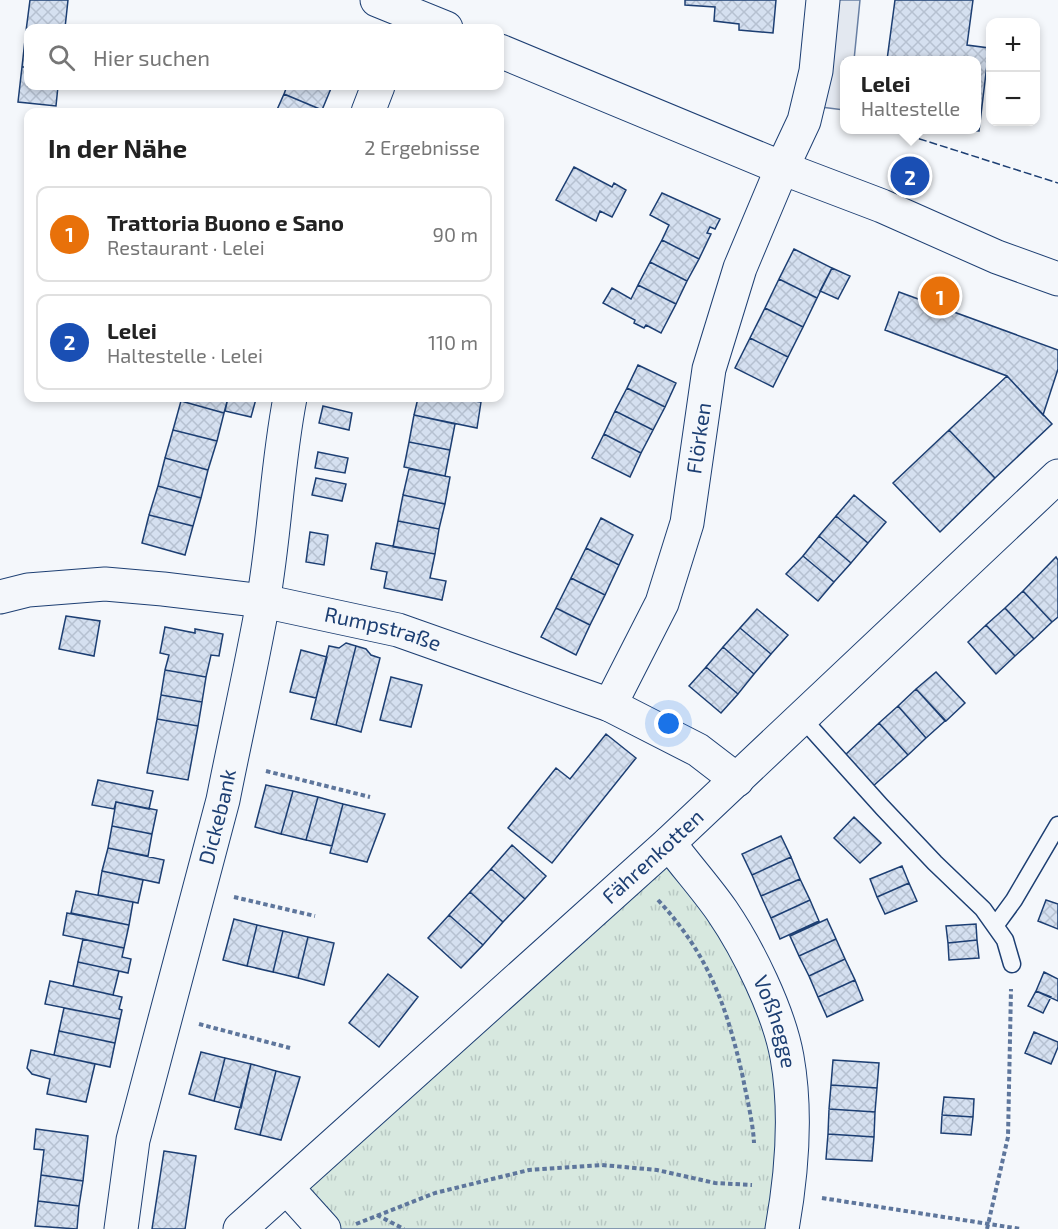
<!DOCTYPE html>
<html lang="de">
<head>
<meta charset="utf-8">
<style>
  :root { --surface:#fff; --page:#f6f6f6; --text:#222; --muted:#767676; --line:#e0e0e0; --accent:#c62828 }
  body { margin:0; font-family:"Exo 2",sans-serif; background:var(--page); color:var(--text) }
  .controls { position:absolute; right:18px; top:18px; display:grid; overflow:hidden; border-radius:12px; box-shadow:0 3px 9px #0003 }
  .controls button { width:54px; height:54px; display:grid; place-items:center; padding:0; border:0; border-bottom:2px solid var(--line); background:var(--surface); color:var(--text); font:30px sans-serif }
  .you { position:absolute; left:669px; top:724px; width:21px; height:21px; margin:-15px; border:4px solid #fff; border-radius:50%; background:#1a73e8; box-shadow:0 0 0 9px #1a73e833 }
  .badge { display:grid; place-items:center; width:39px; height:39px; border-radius:50%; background:var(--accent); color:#fff; font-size:20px; font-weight:700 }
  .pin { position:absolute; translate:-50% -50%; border:3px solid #fff; box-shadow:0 2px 6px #0006 }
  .popup { position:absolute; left:840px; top:56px; width:141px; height:78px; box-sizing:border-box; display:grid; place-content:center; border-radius:12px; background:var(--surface); filter:drop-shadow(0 2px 4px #0005); font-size:20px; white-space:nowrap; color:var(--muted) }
  .popup b { font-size:22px; color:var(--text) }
  .popup::after { content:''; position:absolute; left:50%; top:100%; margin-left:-12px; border:12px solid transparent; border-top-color:var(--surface) }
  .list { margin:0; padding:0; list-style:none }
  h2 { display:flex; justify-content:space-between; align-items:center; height:78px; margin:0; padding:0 24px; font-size:26px }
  h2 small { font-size:20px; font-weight:400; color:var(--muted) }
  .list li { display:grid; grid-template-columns:39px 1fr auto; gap:18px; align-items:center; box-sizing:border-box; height:96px; margin:0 12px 12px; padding:0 12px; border:2px solid var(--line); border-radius:12px }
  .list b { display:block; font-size:22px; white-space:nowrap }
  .list p { margin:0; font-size:20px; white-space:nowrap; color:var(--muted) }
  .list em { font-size:20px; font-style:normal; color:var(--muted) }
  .icon { flex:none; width:33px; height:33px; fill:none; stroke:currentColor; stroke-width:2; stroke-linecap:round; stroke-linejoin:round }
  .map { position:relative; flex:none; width:1058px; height:1229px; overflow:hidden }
  .search { position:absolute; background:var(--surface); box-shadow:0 3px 9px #0003; left:24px; top:24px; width:480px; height:66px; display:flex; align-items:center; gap:15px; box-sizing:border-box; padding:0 21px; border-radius:12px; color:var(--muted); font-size:22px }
  .panel { position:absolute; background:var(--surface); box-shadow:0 3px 9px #0003; left:24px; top:108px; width:480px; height:294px; border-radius:12px }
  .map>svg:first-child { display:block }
  .park { fill:url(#park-tufts); stroke:#687fa3; stroke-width:1.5 }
  .parking { fill:#e3e8f0; stroke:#687fa3; stroke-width:1.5 }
  .building { fill:url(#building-cross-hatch); stroke:#1d3f73; stroke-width:1.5 }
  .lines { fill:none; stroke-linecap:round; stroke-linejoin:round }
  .lane-casing { stroke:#1d3f73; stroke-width:19 }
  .street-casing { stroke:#1d3f73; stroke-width:35 }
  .secondary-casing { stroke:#1d3f73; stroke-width:35 }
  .path { stroke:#5e769c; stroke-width:4; stroke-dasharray:4.5 3; stroke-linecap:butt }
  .lane { stroke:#f4f7fb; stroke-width:16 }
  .street { stroke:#f4f7fb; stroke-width:33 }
  .secondary { stroke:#f4f7fb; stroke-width:33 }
  .fence { stroke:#1d3f73; stroke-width:1.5; stroke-dasharray:8 3; stroke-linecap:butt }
  .labels { text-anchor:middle; stroke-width:4.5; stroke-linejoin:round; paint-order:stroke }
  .street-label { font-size:21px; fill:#1d3f73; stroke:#f4f7fb }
</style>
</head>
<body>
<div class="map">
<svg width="1058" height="1229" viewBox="0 0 1058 1229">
  <defs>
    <pattern id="park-tufts" width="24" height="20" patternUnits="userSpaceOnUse" patternTransform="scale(1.5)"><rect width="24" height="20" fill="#d7e8df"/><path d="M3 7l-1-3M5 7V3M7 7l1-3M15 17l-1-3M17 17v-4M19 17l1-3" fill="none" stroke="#b8c8c3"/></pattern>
    <pattern id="building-cross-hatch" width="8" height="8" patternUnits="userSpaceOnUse" patternTransform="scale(1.5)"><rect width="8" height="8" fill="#d5e0f0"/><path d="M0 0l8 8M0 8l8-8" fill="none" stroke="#b6c1d1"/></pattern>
  </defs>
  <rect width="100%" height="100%" fill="#f4f7fb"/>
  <!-- park -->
  <path class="park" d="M669,843L730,925L789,1073L778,1229H323L287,1188Z"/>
  <!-- parking -->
  <path class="parking" d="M833,0H860L854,60H844V110L821,107Z"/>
  <!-- building -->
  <path class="building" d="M30,0H68L65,28H28V31H26Z
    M685,0H776L773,33L739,30V24L714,21L715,7L685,5Z
    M895,0H973L967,45L989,48L979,131L964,130H976V60H887Z
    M26,31H28V67H22Z
    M22,67H28V86H58L56,106L18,102Z
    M287,86H332L322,110L284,94Z
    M284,94L322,110L321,112H276Z
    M574,167L612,187L614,183L626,190L612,217L600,211L596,221L556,200Z
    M662,193L720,219L715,229L710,227L707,233L711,234L699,259L662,240L669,225L650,215Z
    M662,240L699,259L687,281L650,262Z
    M794,249L832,268L817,298L779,279Z
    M650,262L687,281L676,304L638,285Z
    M832,268L850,276L838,299L820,291Z
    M779,279L817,298L803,327L765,308Z
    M638,285L676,304L661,333L646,325L644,328L634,323L635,320L603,303L612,288L631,299Z
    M899,292L1058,350V369L1043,415L1007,376L885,330Z
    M765,308L803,327L788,357L750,338Z
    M750,338L788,357L773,387L735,368Z
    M638,365L676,383L665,407L627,388Z
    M1007,376L1052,424L995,478L949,430Z
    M627,388L665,407L653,430L615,411Z
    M182,398H228L224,413L181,401Z
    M228,398L256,399L251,417L225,411Z
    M418,398H455L481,402L477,428L414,415Z
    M181,401L224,413L217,441L173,430Z
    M323,406L352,413L349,430L319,423Z
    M615,411L653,430L641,453L604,434Z
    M414,415L455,424L450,450L409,442Z
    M173,430L217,441L208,470L165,458Z
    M949,430L995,478L940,532L893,483Z
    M604,434L641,453L630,477L592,458Z
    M409,442L450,450L445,476L404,467Z
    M318,452L348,458L345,473L315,468Z
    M165,458L208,470L201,498L158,486Z
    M409,469L450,477L445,504L403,495Z
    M316,478L346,484L342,501L312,495Z
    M158,486L201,498L193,526L149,515Z
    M403,495L445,504L439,529L398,521Z
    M854,495L886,522L868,543L836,516Z
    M149,515L193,526L185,555L142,543Z
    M836,516L868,543L851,563L819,536Z
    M601,518L633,535L619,565L586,548Z
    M398,521L439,529L435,554L393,547Z
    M310,532L328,535L324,565L306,562Z
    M819,536L851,563L834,582L803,556Z
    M376,543L435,554L430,578L446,581L442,600L384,588L387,572L371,569Z
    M586,548L619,565L605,595L571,578Z
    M803,556L834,582L818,601L786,574Z
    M1056,557L1058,560V617L1052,622L1023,591Z
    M571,578L605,595L590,625L556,608Z
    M1023,591L1052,622L1034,639L1005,608Z
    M556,608L590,625L576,655L541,637Z
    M1005,608L1034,639L1015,656L986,625Z
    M757,609L788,635L771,654L740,628Z
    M66,616L100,621L94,656L59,649Z
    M986,625L1015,656L996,674L968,642Z
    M165,627L195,633V629L223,634L219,656L211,655L206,677L165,670L169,655L160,653Z
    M740,628L771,654L754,674L723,647Z
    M346,643L356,646L336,725L311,719L329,646L339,648Z
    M356,646L366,649L371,655L380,658L361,732L336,725Z
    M723,647L754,674L738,694L706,667Z
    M301,650L327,657L316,698L290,692Z
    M706,667L738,694L721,713L689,686Z
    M165,670L206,677L202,702L161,695Z
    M936,672L965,703L946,721L916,689Z
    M391,677L422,685L411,727L380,720Z
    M916,689L945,721L926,738L898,706Z
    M161,695L202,702L198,726L157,719Z
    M898,706L926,738L908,755L879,723Z
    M157,719L198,726L188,780L147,773Z
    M879,723L908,755L872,787L844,756Z
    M606,734L636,758L552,863L508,828L556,768L570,779Z
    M98,780L153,791L149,809L116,802L114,809L92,805Z
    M266,785L293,791L281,834L255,827Z
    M293,791L318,797L306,840L281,834Z
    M318,797L343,804L332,846L306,840Z
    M116,802L157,810L152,834L112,826Z
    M343,804L385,814L367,862L330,853Z
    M854,817L881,843L860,863L834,838Z
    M112,826L152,834L148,856L108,848Z
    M781,836L791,857L752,875L742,854Z
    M512,845L546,876L525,899L491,869Z
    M108,848L164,860L159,883L102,871Z
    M791,857L800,879L761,896L752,875Z
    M902,866L909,883L877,897L870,879Z
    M491,869L525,899L503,922L470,892Z
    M102,871L143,880L138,903L98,895Z
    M800,879L810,900L771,918L761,896Z
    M909,883L917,901L885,914L877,897Z
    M76,891L133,902L129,925L71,913Z
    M470,892L503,922L483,945L449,915Z
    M810,900L819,921L780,939L771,918Z
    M1046,900L1058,904V929L1038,921Z
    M67,913L129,925L124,948L63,935Z
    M449,915L483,945L461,968L428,938Z
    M234,919L257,925L247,966L223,960Z
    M827,919L836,939L799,956L790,936Z
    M976,924L977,940L948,943L946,926Z
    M257,925L283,931L273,972L247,966Z
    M283,931L308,937L298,978L273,972Z
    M308,937L334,943L324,985L298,978Z
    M83,939L124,948L122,957L131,959L128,973L78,962Z
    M836,939L845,959L809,976L799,956Z
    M977,940L979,958L949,960L948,943Z
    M845,959L855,980L818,997L809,976Z
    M78,962L119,971L113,995L73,986Z
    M1044,972L1058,979V1001L1036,991Z
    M388,974L418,997L379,1047L349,1023Z
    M855,980L863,1000L827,1017L818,997Z
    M50,981L122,997L119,1009L122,1010L120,1019L45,1004Z
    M1036,991L1051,997L1043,1013L1028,1006Z
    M64,1008L120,1019L115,1043L59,1031Z
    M59,1031L115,1043L110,1067L54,1055Z
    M1034,1032L1058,1042V1047L1051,1064L1025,1053Z
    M31,1050L95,1064L86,1102L47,1094L50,1079L32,1074L27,1068Z
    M201,1052L225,1058L214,1101L189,1094Z
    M225,1058L251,1064L241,1108L214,1101Z
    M833,1060L879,1063L877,1088L831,1085Z
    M251,1064L276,1071L260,1135L235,1129Z
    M276,1071L300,1077L281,1140L260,1135Z
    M831,1085L877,1088L875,1112L829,1109Z
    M944,1097L974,1099L973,1117L942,1115Z
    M829,1109L875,1112L874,1137L828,1134Z
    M942,1115L973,1117L971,1135L941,1133Z
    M36,1129L88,1136L83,1181L41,1175L44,1150L34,1149Z
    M828,1134L874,1137L872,1161L826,1159Z
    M164,1151L196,1156L185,1229H152Z
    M41,1175L83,1181L79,1206L38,1201Z
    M38,1201L79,1206L77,1229L35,1226Z"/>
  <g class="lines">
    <!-- lane casing -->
    <g class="lane-casing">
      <path id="lane" d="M802,718L882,807L935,863L983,909L1005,940L1012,964
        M995,926L1014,900L1058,825"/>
    </g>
    <!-- street casing -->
    <g class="street-casing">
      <g id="street">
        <path d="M368,112L378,86"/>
        <path id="s1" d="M0,597L28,590L105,584L163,589L263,601L398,630L610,705L698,750L737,780"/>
        <path id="s2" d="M610,705L662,603L687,523L709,369L740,268L782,168L804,121L816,71L823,0"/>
        <path id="s3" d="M669,843C686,866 706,888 722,911C748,949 779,1012 787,1057C797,1113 792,1173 782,1229"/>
        <path d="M287,1188L324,1229"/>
        <path id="s4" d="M121,1229L133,1140L223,800C236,734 251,669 263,602C275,534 277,465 290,398"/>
        <path id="s5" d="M240,1229L669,843L1058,476"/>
      </g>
    </g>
    <!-- secondary casing -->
    <g class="secondary-casing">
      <path id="secondary" d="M377,0L446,28
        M500,51L782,168L882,206L997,257L1058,279"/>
    </g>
    <!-- path -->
    <path class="path" d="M266,771L370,797
      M234,897L315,916
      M658,900C709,955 727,1007 743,1078C747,1099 753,1122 754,1143
      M199,1024L290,1048
      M822,1198L1021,1229
      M377,1215L404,1229
      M356,1224L435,1193L529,1170L602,1165L657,1170L715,1183L752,1185
      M987,1229L1008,1137L1011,989"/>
    <!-- lane -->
    <use href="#lane" class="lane"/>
    <!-- street -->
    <use href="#street" class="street"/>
    <!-- secondary -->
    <use href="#secondary" class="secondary"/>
    <!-- fence -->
    <path class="fence" d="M902,130L901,133L1058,183"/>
  </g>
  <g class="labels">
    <!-- street labels -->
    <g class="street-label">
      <text dy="7" stroke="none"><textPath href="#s2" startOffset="284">Flörken</textPath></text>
      <text dy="7" stroke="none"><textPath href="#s1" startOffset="388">Rumpstraße</textPath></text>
      <text dy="7" stroke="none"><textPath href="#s4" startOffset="424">Dickebank</textPath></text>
      <text dy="7" stroke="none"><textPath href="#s5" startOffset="556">Fährenkotten</textPath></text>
      <text dy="7" stroke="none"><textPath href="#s3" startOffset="210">Voßhegge</textPath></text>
    </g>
  </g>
</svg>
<div class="controls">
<button>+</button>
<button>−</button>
</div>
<div class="you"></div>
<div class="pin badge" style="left:940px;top:296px;background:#e8710a">1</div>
<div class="pin badge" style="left:910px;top:176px;background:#1a4fb4">2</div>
<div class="popup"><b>Lelei</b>Haltestelle</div>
<div class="search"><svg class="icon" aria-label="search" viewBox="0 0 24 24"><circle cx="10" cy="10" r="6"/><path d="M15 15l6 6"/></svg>Hier suchen</div>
<section class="panel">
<h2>In der Nähe<small>2 Ergebnisse</small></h2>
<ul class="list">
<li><span class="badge" style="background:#e8710a">1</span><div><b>Trattoria Buono e Sano</b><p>Restaurant · Lelei</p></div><em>90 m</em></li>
<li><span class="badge" style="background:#1a4fb4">2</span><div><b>Lelei</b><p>Haltestelle · Lelei</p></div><em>110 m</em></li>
</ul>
</section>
</div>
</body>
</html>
